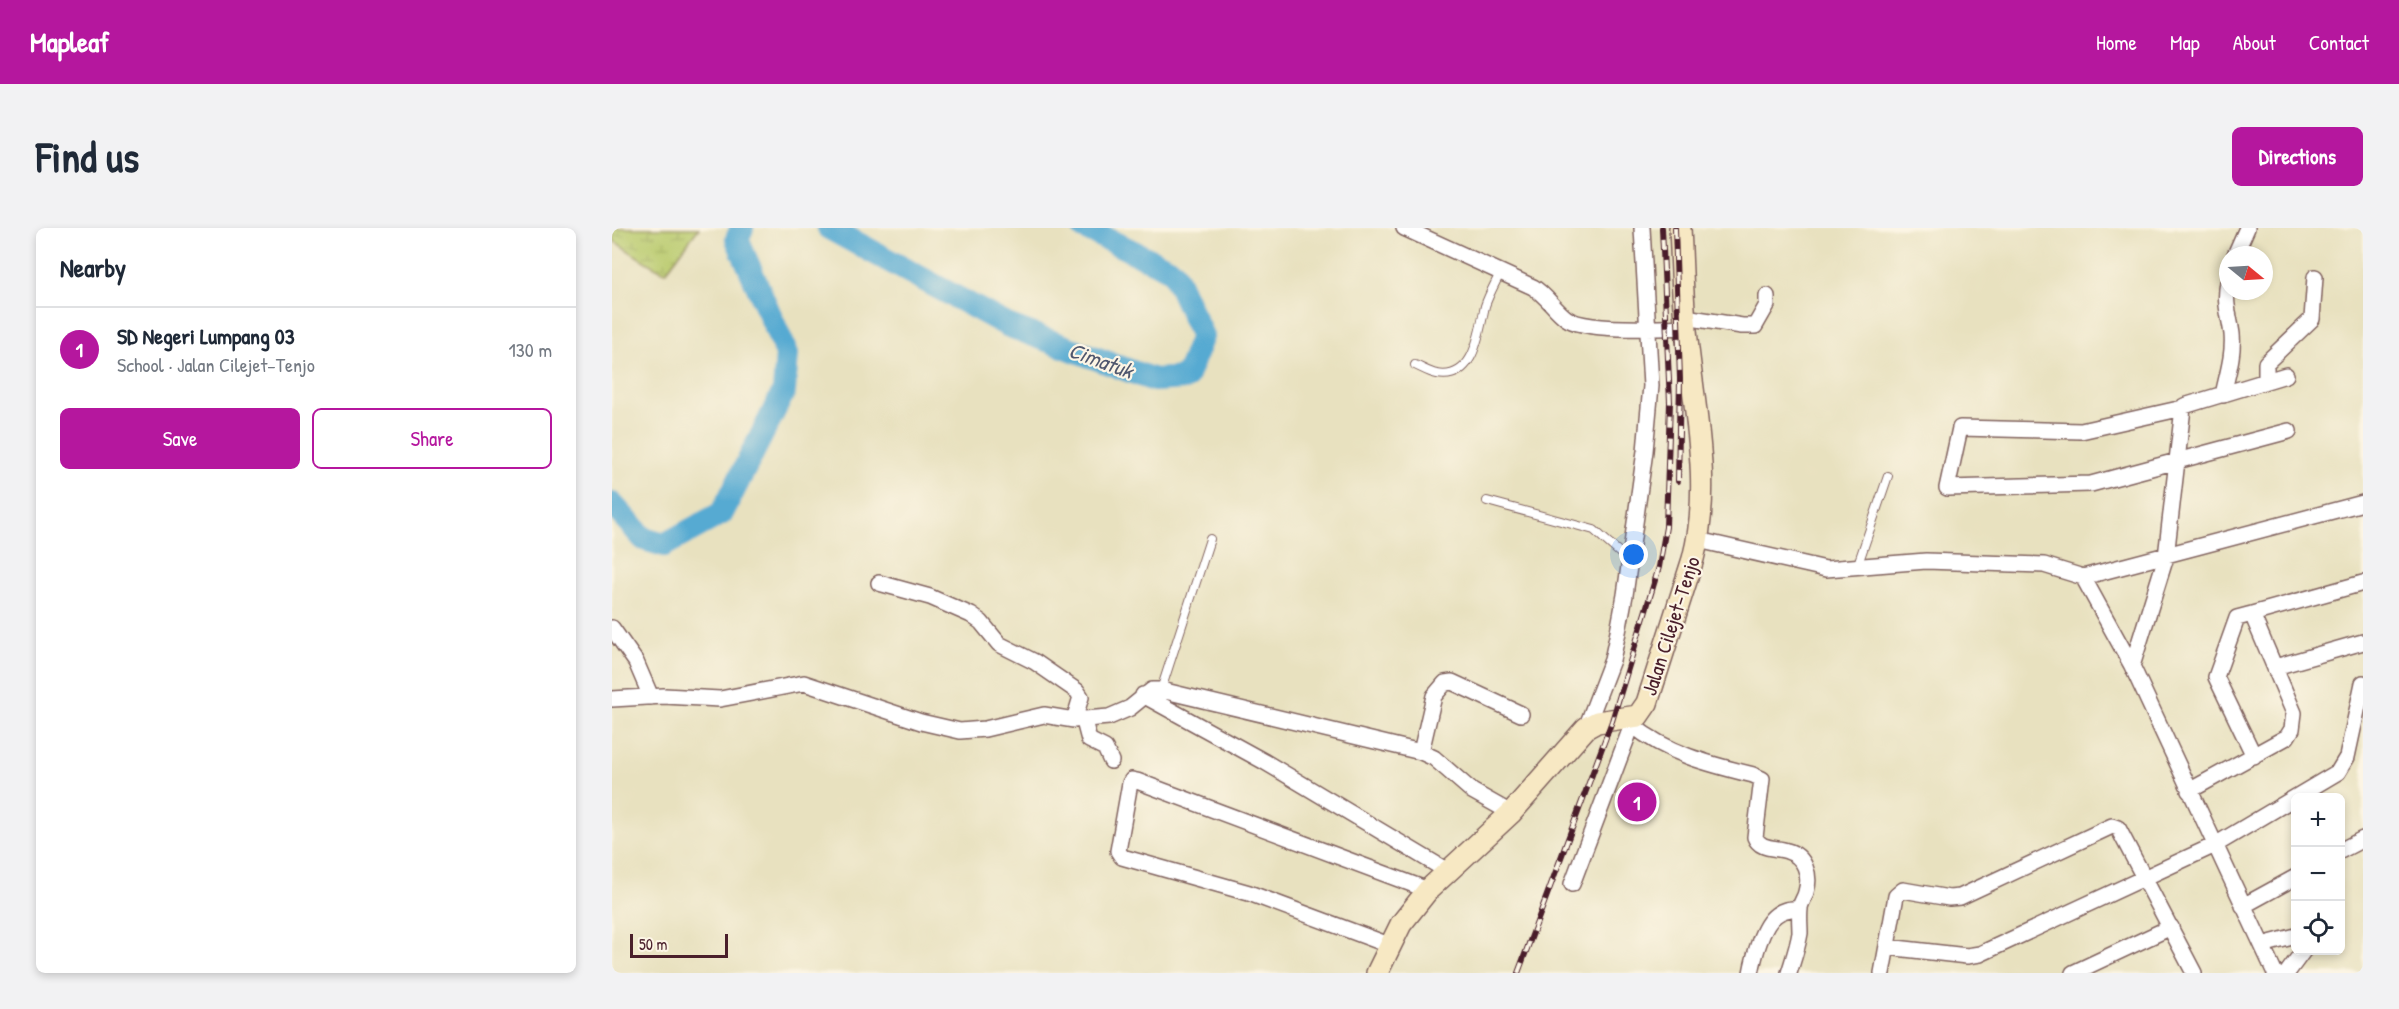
<!DOCTYPE html>
<html lang="en">
<head>
<meta charset="utf-8">
<style>
  :root { --surface:#fff; --page:#f2f2f3; --text:#1f2937; --muted:#747a83; --line:#e0e1e3; --accent:#b5179e }
  body { margin:0; font-family:"Patrick Hand",sans-serif; background:var(--page); color:var(--text) }
  .controls { position:absolute; right:18px; bottom:18px; display:grid; overflow:hidden; border-radius:9px; box-shadow:0 3px 9px #0003 }
  .controls button { width:54px; height:54px; display:grid; place-items:center; padding:0; border:0; border-bottom:2px solid var(--line); background:var(--surface); color:var(--text); font:30px sans-serif }
  .compass { position:absolute; left:1607px; top:18px; width:54px; height:54px; border-radius:50%; background:var(--surface); box-shadow:0 3px 9px #0003; rotate:108deg }
  .scale { position:absolute; left:18px; bottom:15px; width:98px; box-sizing:border-box; padding-left:6px; border:3px solid #4a1f2b; border-top:0; font-size:16px; line-height:21px; white-space:nowrap; color:#4a1f2b; -webkit-text-stroke:4px #fcf5e5; paint-order:stroke }
  .you { position:absolute; left:1022px; top:327px; width:21px; height:21px; margin:-15px; border:4px solid #fff; border-radius:50%; background:#1a73e8; box-shadow:0 0 0 9px #1a73e833 }
  .badge { display:grid; place-items:center; width:39px; height:39px; border-radius:50%; background:var(--accent); color:#fff; font-size:20px; font-weight:700 }
  .pin { position:absolute; translate:-50% -50%; border:3px solid #fff; box-shadow:0 2px 6px #0006 }
  .list { margin:0; padding:0; list-style:none }
  h2 { display:flex; justify-content:space-between; align-items:center; height:78px; margin:0; padding:0 24px; font-size:26px }
  h2 small { font-size:20px; font-weight:400; color:var(--muted) }
  .list li { display:grid; grid-template-columns:39px 1fr auto; gap:18px; align-items:center; box-sizing:border-box; height:84px; padding:0 24px; border-top:2px solid var(--line) }
  .list b { display:block; font-size:22px; white-space:nowrap }
  .list p { margin:0; font-size:20px; white-space:nowrap; color:var(--muted) }
  .list em { font-size:20px; font-style:normal; color:var(--muted) }
  .actions { display:flex; gap:12px; padding:18px 24px }
  .actions a { flex:1; padding:14px 0; border:2px solid var(--accent); border-radius:9px; text-align:center; font-size:21px; color:var(--accent) }
  .actions .main { background:var(--accent); color:#fff }
  .icon { flex:none; width:33px; height:33px; fill:none; stroke:currentColor; stroke-width:2; stroke-linecap:round; stroke-linejoin:round }
  .map { position:relative; flex:none; width:1751px; height:745px; overflow:hidden; border-radius:9px }
  header { display:flex; align-items:center; gap:36px; box-sizing:border-box; height:84px; padding:0 30px; background:var(--accent); color:#fff }
  header strong { font-size:28px }
  nav { display:flex; gap:33px; margin-inline-start:auto; font-size:21px }
  .intro { display:flex; align-items:center; justify-content:space-between; box-sizing:border-box; height:144px; padding:0 36px }
  h1 { margin:0; font-size:42px }
  .button { padding:15px 27px; border-radius:9px; background:var(--accent); color:#fff; font-size:21px; font-weight:700 }
  main { display:flex; gap:36px; padding:0 36px }
  aside { flex:1; background:var(--surface); border-radius:9px; box-shadow:0 3px 9px #0003 }
  .map>svg:first-child { display:block }
  .wetland { fill:url(#wetland-marsh); stroke:#82754c; stroke-width:1.5 }
  .lines { fill:none; stroke-linecap:round; stroke-linejoin:round }
  .river { stroke:#56aad2; stroke-width:24 }
  .lane-casing { stroke:#81635f; stroke-width:10 }
  .street-casing { stroke:#81635f; stroke-width:18 }
  .secondary-casing { stroke:#81635f; stroke-width:24 }
  .lane { stroke:#fff; stroke-width:8 }
  .street { stroke:#fff; stroke-width:15 }
  .secondary { stroke:#f7e8c3; stroke-width:21 }
  .rail-casing { stroke:#4a1f2b; stroke-width:6 }
  .rail { stroke:#fcf5e5; stroke-width:4; stroke-dasharray:11; stroke-linecap:butt }
  .labels { text-anchor:middle; stroke-width:4.5; stroke-linejoin:round; paint-order:stroke }
  .street-label { font-size:21px; fill:#4a1f2b; stroke:#fcf5e5 }
  .water-label { font-size:22px; font-style:italic; fill:#4f576e; stroke:#fcf5e5 }
</style>
</head>
<body>
<header>
<strong>Mapleaf</strong>
<nav><a>Home</a><a>Map</a><a>About</a><a>Contact</a></nav>
</header>
<div class="intro"><h1>Find us</h1><a class="button">Directions</a></div>
<main>
<aside>
<h2>Nearby<small></small></h2>
<ul class="list">
<li><span class="badge">1</span><div><b>SD Negeri Lumpang 03</b><p>School · Jalan Cilejet–Tenjo</p></div><em>130 m</em></li>
</ul>
<div class="actions"><a class="main">Save</a><a>Share</a></div>
</aside>
<div class="map">
<svg width="1751" height="745" viewBox="0 0 1751 745">
  <defs>
    <pattern id="wetland-marsh" width="20" height="14" patternUnits="userSpaceOnUse" patternTransform="scale(1.5)"><rect width="20" height="14" fill="#bacb6e"/><path d="M1 5h8M5 5V1M11 12h8M15 12V8" fill="none" stroke="#a1ae5f"/></pattern>
  </defs>
  <rect width="100%" height="100%" fill="#fcf5e5"/>
  <filter id="ink" filterUnits="userSpaceOnUse"><feTurbulence type="fractalNoise" baseFrequency=".0167" numOctaves="2"/><feDisplacementMap in="SourceGraphic" scale="12" xChannelSelector="R" yChannelSelector="G"/><feConvolveMatrix kernelMatrix="1 2 1 2 8 2 1 2 1" color-interpolation-filters="sRGB"/></filter>
  <filter id="wash" filterUnits="userSpaceOnUse"><feTurbulence type="fractalNoise" baseFrequency=".008" numOctaves="4" result="noise"/><feDisplacementMap in="SourceGraphic" scale="24" xChannelSelector="R" yChannelSelector="G"/><feGaussianBlur stdDeviation="1.35" result="paint"/><feColorMatrix in="noise" values="0 0 0 0 0 0 0 0 0 0 0 0 0 0 0 0 0 1.4 0 .05"/><feComposite in="paint" operator="in"/></filter>
  <g filter="url(#wash)">
    <rect width="100%" height="100%" fill="#e8e1bf"/>
    <!-- wetland -->
    <path class="wetland" d="M0,0H87L54,44C37,38 18,23 2,13Z"/>
    <g class="lines">
      <!-- river -->
      <path class="river" d="M217,0L395,97L542,152L574,150L590,108L561,43L472,0
        M0,276L32,311L52,317L110,285L172,163L175,126L125,11L130,0"/>
    </g>
  </g>
  <g filter="url(#ink)">
    <g class="lines">
      <!-- lane casing -->
      <g class="lane-casing">
        <path id="lane" d="M803,137C810,140 818,145 825,146C863,153 867,104 873,78C877,66 884,54 889,43
          M875,273L982,302L1017,333
          M1245,339L1276,248
          M549,462L598,311"/>
      </g>
      <!-- street casing -->
      <g class="street-casing">
        <path id="street" d="M792,0L921,59C934,67 942,81 954,90C973,104 1048,100 1073,99
          M1623,27L1635,0
          M1073,89L1130,98H1143L1155,77V68
          M1674,147L1572,178L1571,180L1469,203L1348,200L1335,260L1479,256L1677,203
          M1654,153V135L1700,91L1703,49
          M1611,167C1615,147 1622,127 1620,106C1617,85 1612,76 1616,54
          M1086,312L1214,341L1314,333L1432,337L1471,349L1751,275
          M1471,349L1520,438L1663,745
          M267,355L318,369L359,387L369,394L387,416L423,434L465,463L469,469L462,492
          M1640,386L1625,390L1604,449L1642,528
          M0,400L24,434L39,469
          M1520,438L1554,329L1571,180
          M1663,439L1751,414
          M531,467L653,534L837,644
          M0,471L52,468L108,471L192,455L309,494L348,503L373,501L432,487L462,492L497,489L518,480L540,462H549L809,524L822,530L860,563L899,585
          M472,493L477,512L493,520L499,533
          M1020,497C1056,526 1097,536 1141,547L1150,551L1143,609C1148,622 1163,619 1175,623C1193,628 1199,647 1194,664C1193,670 1188,675 1188,681C1187,689 1188,697 1188,705C1186,718 1181,732 1177,745
          M974,500L1000,432L1006,404L1013,367L1033,223L1039,158L1030,0
          M809,524L822,468L833,455L840,454L909,486
          M1577,563L1675,509L1680,501L1682,485L1640,386L1751,355
          M1728,623L1751,611
          M960,656L1020,497L1024,490
          M1631,678L1684,649
          M777,717L637,665L510,629L506,623L518,555L520,552L525,553L816,662
          M1650,717L1684,708
          M1275,719L1355,728L1368,726L1603,617L1726,544L1735,529L1751,455
          M1139,745C1142,729 1150,697 1164,687C1171,681 1179,681 1188,680
          M1270,745L1284,668L1291,662L1337,670L1348,669L1500,598L1506,600L1582,745
          M1461,745L1559,699
          M1675,745L1692,722"/>
      </g>
      <!-- secondary casing -->
      <g class="secondary-casing">
        <path id="secondary" d="M765,745L789,696L816,662L899,585L974,500L985,494L1026,488L1035,475L1081,331C1101,256 1081,177 1074,102C1070,68 1070,34 1068,0"/>
      </g>
      <!-- lane -->
      <use href="#lane" class="lane"/>
      <!-- street -->
      <use href="#street" class="street"/>
      <!-- secondary -->
      <use href="#secondary" class="secondary"/>
      <!-- rail casing -->
      <g class="rail-casing">
        <path id="rail" d="M1063,0L1068,151L1066,253
          M906,745L1000,493L1047,339L1054,299L1058,174L1050,0"/>
      </g>
      <!-- rail -->
      <use href="#rail" class="rail"/>
    </g>
  </g>
  <g class="labels">
    <!-- street labels -->
    <g class="street-label">
      <text transform="translate(1059 398) rotate(-72)" y="7">Jalan Cilejet–Tenjo</text>
    </g>
    <!-- water labels -->
    <g class="water-label">
      <text transform="translate(489 132) rotate(20)" y="8">Cimatuk</text>
    </g>
  </g>
</svg>
<div class="controls">
<button>+</button>
<button>−</button>
<button><svg class="icon" aria-label="locate" viewBox="0 0 24 24"><circle cx="12" cy="12" r="6"/><path d="M12 2v4M12 18v4M2 12h4M18 12h4"/></svg></button>
</div>
<svg class="compass" viewBox="-18 -18 36 36"><path d="M0-13l5 13h-10z" fill="#e53935"/><path d="M0 13l5-13h-10z" fill="#747a83"/></svg>
<div class="scale">50 m</div>
<div class="you"></div>
<div class="pin badge" style="left:1025px;top:574px">1</div>
</div>
</main>
</body>
</html>
